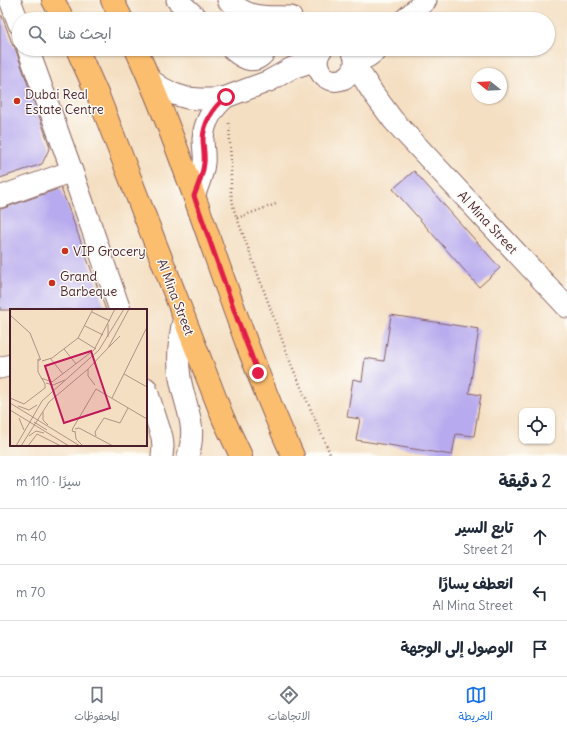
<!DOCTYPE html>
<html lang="ar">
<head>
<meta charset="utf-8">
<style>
  :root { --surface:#fff; --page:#f6f6f7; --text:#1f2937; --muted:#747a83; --line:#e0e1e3; --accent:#1a73e8 }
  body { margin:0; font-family:Delius,"Playpen Sans Arabic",sans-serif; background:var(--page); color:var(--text); direction:rtl }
  .controls { position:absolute; right:12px; bottom:12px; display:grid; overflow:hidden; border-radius:8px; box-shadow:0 1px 3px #0004 }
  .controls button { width:36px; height:36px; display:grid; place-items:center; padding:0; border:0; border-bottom:1px solid var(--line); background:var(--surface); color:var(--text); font:20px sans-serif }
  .compass { position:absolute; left:471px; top:68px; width:36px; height:36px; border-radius:50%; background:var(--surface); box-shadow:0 1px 3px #0004; rotate:288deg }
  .stop { position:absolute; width:12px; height:12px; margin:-9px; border:3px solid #e11d48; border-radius:50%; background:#fff }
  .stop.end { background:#e11d48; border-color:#fff; box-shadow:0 1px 4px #0008 }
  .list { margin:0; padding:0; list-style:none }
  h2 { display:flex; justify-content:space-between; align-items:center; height:52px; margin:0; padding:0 16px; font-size:17px }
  h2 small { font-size:13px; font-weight:400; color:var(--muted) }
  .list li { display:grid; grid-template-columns:26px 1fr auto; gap:12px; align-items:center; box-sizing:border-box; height:56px; padding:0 16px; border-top:1px solid var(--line) }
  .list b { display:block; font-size:15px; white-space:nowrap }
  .list p { margin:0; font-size:13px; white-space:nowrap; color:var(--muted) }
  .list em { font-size:13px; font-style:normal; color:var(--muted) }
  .icon { flex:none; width:22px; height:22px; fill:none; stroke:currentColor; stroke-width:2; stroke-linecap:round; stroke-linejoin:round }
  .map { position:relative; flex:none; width:567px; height:456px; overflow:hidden; direction:ltr }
  .search { position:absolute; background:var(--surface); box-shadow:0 1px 3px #0004; left:12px; right:12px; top:12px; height:44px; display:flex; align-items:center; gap:10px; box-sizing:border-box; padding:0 14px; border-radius:22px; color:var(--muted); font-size:15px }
  .sheet { height:220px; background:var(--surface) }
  nav { display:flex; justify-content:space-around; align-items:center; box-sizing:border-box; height:56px; border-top:1px solid var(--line); background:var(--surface); font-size:11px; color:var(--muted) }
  nav a { display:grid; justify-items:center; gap:2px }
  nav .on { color:var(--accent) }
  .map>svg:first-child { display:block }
  .building { fill:#b8aaee }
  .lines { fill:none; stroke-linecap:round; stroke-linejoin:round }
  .minor-casing { stroke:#866260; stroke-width:23 }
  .major-casing { stroke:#866260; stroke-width:24 }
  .path { stroke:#866260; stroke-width:2.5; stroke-dasharray:1 3; stroke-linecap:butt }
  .minor { stroke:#fff; stroke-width:21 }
  .major { stroke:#fbbd6e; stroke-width:22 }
  .route { stroke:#e11d48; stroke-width:5 }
  .poi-dot { fill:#c8321e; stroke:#fdfcf7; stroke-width:1.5 }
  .labels { text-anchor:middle; stroke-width:3; stroke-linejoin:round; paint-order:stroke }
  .poi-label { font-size:13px; fill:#4a1f2b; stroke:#fdfcf7; text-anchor:start }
  .street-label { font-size:13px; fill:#4a1f2b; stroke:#fdfcf7 }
  .inset-road { fill:none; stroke:#b09286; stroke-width:1 }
  .view { fill:#c2185b; fill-opacity:0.15; stroke:#c2185b; stroke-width:2 }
  .inset-edge { fill:none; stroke:#4a1f2b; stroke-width:2 }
</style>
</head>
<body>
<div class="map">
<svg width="567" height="456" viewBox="0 0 567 456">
  <rect width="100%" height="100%" fill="#fdfcf7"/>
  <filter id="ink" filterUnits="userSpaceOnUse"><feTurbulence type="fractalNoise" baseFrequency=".025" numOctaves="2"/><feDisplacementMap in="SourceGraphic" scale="8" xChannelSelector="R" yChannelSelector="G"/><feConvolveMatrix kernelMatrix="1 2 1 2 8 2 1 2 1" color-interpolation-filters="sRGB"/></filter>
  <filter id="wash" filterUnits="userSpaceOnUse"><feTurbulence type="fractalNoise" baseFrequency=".012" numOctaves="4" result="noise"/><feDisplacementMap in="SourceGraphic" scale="16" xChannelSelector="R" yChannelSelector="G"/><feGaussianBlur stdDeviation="0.9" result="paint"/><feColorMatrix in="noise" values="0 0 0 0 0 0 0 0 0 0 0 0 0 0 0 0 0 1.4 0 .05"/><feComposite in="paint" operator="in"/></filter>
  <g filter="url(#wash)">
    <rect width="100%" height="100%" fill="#f4dfc2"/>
    <g id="blocks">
      <!-- building -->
      <path class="building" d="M0,16H2L13,46L14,45L50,147L42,164L0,178Z
        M414,171L500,268L479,287L393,189Z
        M61,188L106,310H0V209L4,208Z
        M391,315L479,329L469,393L481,395L474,436L456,434L452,455L356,440L360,419L347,417L353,379L362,381L365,358L384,361Z"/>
    </g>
  </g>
  <g filter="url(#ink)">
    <use href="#blocks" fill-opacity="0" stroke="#866260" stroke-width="1"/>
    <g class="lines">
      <!-- minor casing -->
      <g class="minor-casing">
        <path id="minor" d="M10,0L19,24
          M177,0L198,19
          M228,0C250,20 263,16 291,17
          M405,19L426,0
          M28,49L72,171L120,310
          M232,49C244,60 256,66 267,49
          M322,49C318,54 316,60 318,66C325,94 369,77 351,49
          M355,63L369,56L378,49
          M355,65L373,93L393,120L567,307
          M149,79L162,88L174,94L187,98L200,99H214L226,97L269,81L292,68L317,60
          M194,196C198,185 203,175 204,163C205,155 203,147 203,139C204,121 213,108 226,97
          M0,197L72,171
          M184,317C179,337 177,358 180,378C185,407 198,426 188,456
          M0,368L11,365
          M146,388L162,437L163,446L162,456"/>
      </g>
      <!-- major casing -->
      <g class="major-casing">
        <path id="major" d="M53,0L63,19
          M112,0L122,19
          M77,49L99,98L223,418L241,456
          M136,49C196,181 232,324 293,456"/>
      </g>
      <!-- path -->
      <path class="path" d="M229,123L231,162V192L234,210L291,364L331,456
        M237,218L276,204"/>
      <!-- minor -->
      <use href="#minor" class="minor"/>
      <!-- major -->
      <use href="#major" class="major"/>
    </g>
  </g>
  <g class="lines" filter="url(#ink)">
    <!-- route -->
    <path class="route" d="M226,97C213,108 204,121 203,139C203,147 205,155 204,163C203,175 198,185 194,196L238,321L258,373"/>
  </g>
  <!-- markers -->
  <g class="poi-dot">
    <circle cx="17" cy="101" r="4"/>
    <circle cx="65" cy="251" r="4"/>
    <circle cx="52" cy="283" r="4"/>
  </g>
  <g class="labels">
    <!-- poi labels -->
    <g class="poi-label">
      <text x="25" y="99">Dubai Real<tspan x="25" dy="15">Estate Centre</tspan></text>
      <text x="73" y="256">VIP Grocery</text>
      <text x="60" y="281">Grand<tspan x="60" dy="15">Barbeque</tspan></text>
    </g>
    <!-- street labels -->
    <g class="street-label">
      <text transform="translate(488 222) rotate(47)" y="5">Al Mina Street</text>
      <text transform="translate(176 297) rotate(69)" y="5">Al Mina Street</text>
    </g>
  </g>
  <!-- overview -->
  <g transform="translate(10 309)">
    <rect width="137" height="137" fill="#f4dfc2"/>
    <path class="inset-road" d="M82,3L100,12M0,6L20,24L30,49M75,17L93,26M98,28V15M68,29L86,40M99,38L110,27M54,40L66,55M40,49L53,65M32,52L42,49L68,29L83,0M78,60V67L85,76M114,65L137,78M31,69L42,73L84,41L105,0M36,74L43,76L55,71M86,80L137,110M0,89L14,95L35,79V75L28,63V52L31,50H28V52M102,89L137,18M0,94L70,137M8,97L19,101L27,96M0,101L59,137M33,103V111L38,116M9,109L14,121M24,113L37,121M65,120L69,119L103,137M65,122L66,130L73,137M65,123L62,122L63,119L86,80M19,127L26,122L34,124M86,127L85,123L94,109L110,114L118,99M6,137L32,92L89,41L114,0M11,137L39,93L78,60L98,39L119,0M18,137L27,125L51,137"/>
    <path class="view" d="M81,42L100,99L54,114L35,57Z"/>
    <rect width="137" height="137" class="inset-edge"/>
  </g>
</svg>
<div class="controls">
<button><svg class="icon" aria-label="locate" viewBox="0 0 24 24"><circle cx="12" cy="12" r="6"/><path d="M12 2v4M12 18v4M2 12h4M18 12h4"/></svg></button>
</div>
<svg class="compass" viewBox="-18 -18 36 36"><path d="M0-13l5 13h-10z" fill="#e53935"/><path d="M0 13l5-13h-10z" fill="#747a83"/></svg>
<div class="stop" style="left:226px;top:97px"></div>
<div class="stop end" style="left:258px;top:373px"></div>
<div class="search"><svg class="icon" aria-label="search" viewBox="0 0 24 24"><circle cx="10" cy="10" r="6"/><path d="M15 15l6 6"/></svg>ابحث هنا</div>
</div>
<section class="sheet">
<h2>2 دقيقة<small>سيرًا · 110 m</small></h2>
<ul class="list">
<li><svg class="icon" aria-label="ahead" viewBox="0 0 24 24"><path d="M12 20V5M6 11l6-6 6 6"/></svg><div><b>تابع السير</b><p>21 Street</p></div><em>40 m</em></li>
<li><svg class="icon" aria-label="left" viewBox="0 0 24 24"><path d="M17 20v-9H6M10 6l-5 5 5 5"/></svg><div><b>انعطف يسارًا</b><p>Al Mina Street</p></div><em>70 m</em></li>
<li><svg class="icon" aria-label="arrive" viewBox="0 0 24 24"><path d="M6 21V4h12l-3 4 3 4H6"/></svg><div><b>الوصول إلى الوجهة</b></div></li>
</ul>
</section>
<nav>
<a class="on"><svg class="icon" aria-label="map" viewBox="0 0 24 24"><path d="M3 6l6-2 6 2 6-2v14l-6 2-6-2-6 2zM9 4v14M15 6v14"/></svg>الخريطة</a>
<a><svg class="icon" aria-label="directions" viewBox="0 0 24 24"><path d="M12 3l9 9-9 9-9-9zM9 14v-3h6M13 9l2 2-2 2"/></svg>الاتجاهات</a>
<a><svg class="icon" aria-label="saved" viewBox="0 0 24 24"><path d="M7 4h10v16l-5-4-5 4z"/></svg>المحفوظات</a>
</nav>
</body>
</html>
